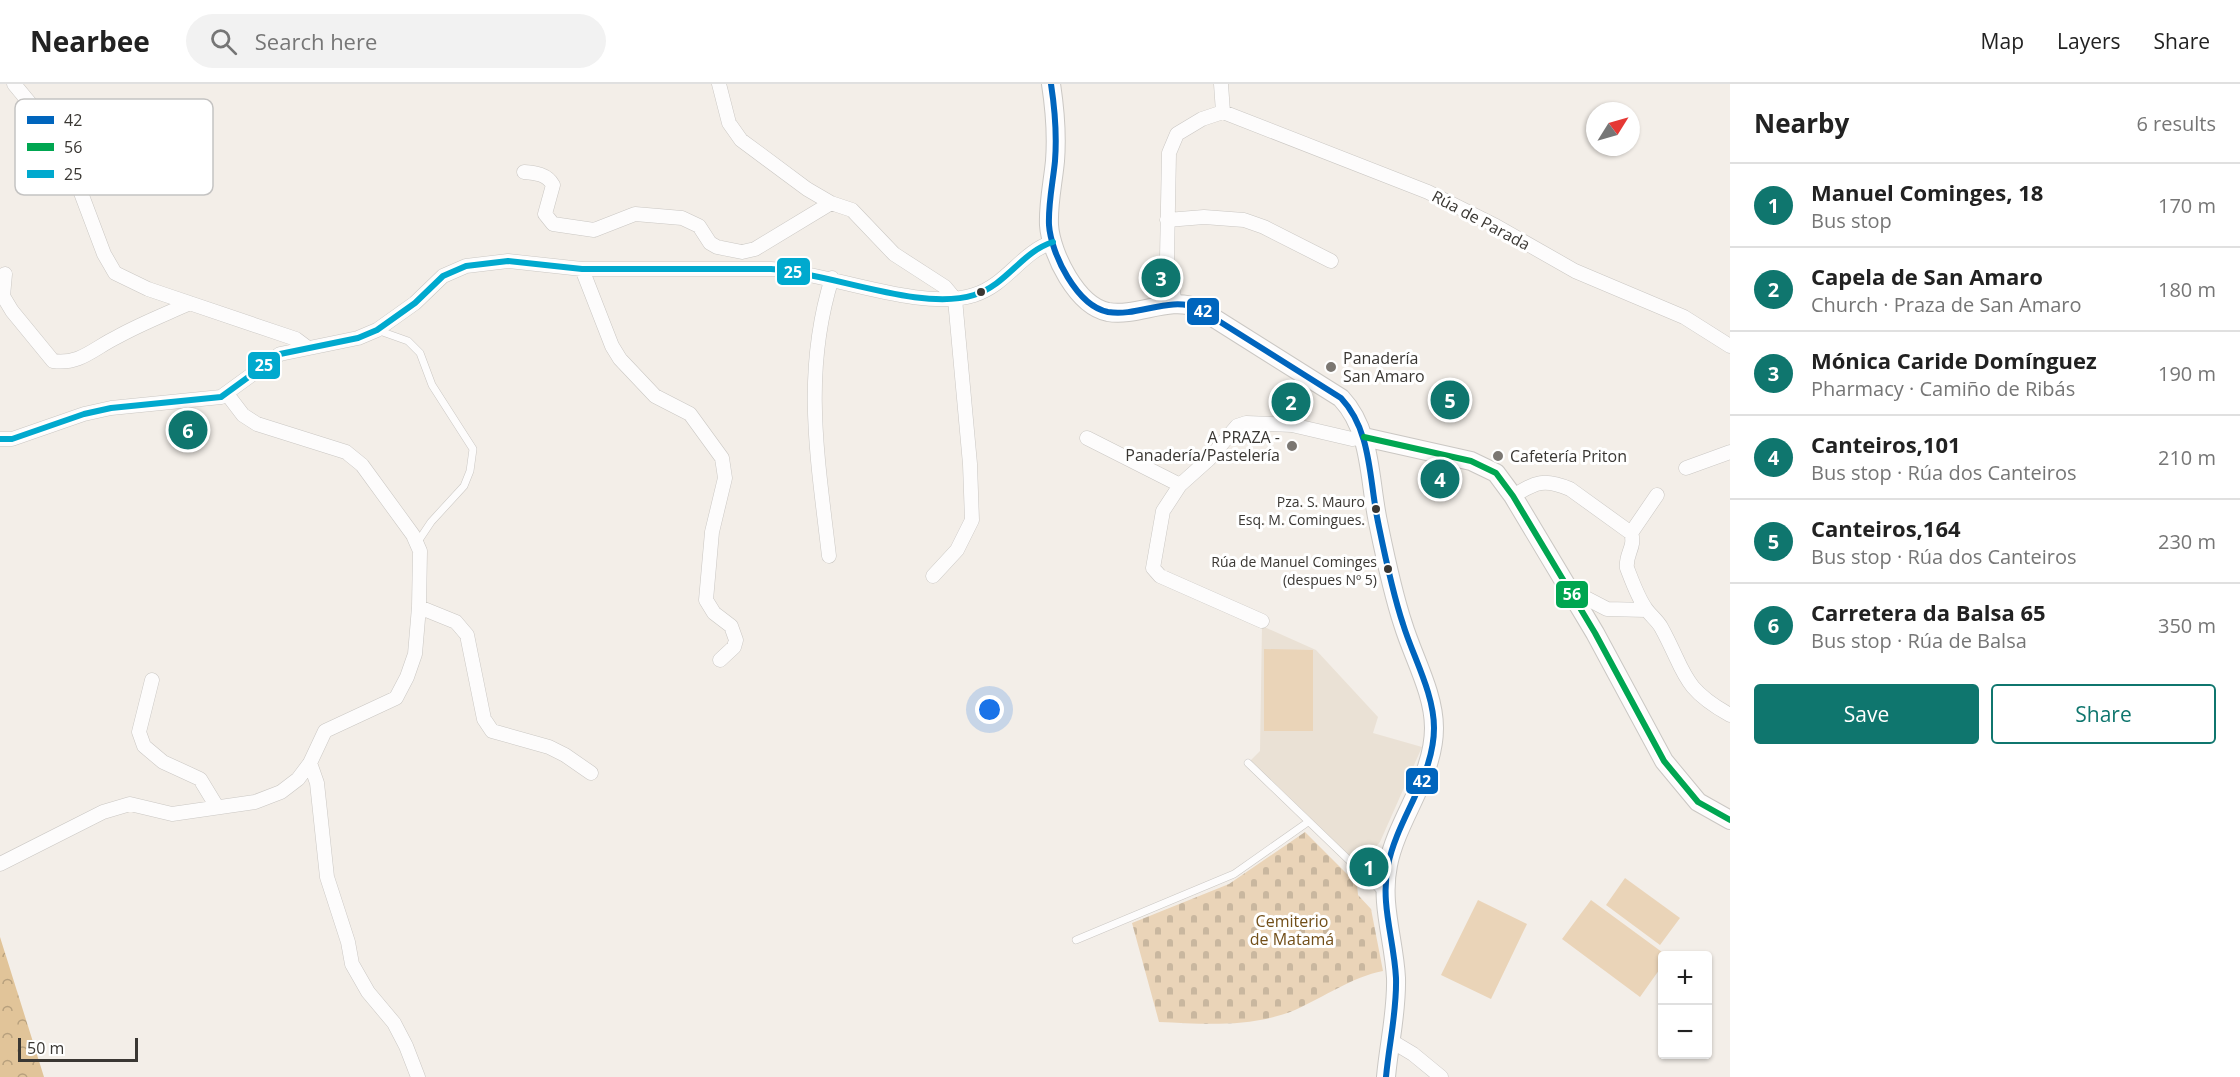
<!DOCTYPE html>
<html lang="en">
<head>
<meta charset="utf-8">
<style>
  :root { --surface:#fff; --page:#f2f2f2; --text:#222; --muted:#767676; --line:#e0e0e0; --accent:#0f766e }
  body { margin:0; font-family:"Open Sans",sans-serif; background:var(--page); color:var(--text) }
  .controls { position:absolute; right:18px; bottom:18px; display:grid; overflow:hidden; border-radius:6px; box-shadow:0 2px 4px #0004 }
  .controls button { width:54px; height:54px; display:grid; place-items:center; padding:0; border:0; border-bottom:2px solid var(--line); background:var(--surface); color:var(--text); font:30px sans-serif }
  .compass { position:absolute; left:1586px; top:18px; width:54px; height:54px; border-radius:50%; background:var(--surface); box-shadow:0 2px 4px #0004; rotate:53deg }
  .scale { position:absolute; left:18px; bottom:15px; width:120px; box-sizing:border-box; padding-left:6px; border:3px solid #3a3733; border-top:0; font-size:16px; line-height:21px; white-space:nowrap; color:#3a3733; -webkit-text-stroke:4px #fff; paint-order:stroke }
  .you { position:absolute; left:990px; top:626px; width:21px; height:21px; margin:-15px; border:4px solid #fff; border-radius:50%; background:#1a73e8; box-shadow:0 0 0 9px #1a73e833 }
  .badge { display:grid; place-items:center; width:39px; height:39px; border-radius:50%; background:var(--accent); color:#fff; font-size:20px; font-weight:700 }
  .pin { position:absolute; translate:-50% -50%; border:3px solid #fff; box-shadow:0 2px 6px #0006 }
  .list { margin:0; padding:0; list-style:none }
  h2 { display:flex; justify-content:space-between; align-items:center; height:78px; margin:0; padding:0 24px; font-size:26px }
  h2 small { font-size:20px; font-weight:400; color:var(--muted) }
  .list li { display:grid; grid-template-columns:39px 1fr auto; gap:18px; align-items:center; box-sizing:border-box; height:84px; padding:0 24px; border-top:2px solid var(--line) }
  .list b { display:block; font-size:22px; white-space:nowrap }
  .list p { margin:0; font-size:20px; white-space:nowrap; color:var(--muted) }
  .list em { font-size:20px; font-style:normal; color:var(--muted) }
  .actions { display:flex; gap:12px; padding:18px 24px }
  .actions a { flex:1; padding:14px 0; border:2px solid var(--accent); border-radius:6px; text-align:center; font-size:21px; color:var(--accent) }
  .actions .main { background:var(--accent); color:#fff }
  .icon { flex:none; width:33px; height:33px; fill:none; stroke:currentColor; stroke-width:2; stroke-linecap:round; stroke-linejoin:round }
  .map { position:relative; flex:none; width:1730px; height:993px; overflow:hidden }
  header { display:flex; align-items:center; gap:36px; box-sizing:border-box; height:84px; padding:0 30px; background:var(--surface); border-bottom:2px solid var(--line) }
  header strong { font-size:28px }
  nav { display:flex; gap:33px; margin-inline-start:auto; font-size:21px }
  .search { width:420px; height:54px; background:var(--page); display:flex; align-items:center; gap:15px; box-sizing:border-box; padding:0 21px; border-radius:33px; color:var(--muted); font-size:22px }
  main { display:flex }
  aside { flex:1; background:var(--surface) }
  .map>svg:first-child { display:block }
  .built { fill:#eae1d5 }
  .forest { fill:url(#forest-crowns) }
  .cemetery { fill:url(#cemetery-stones) }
  .park { fill:#ead4b8 }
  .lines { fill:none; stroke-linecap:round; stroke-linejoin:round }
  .lane-casing { stroke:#cac7c3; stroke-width:8 }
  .street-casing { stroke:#cac7c3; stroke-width:15 }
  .secondary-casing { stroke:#cac7c3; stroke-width:20 }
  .lane { stroke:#fdfcfc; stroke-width:7 }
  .street { stroke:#fdfcfc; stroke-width:14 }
  .secondary { stroke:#fdfcfc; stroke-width:18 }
  .bus-1-casing { stroke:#fff; stroke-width:10 }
  .bus-2-casing { stroke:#fff; stroke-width:10 }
  .bus-3-casing { stroke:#fff; stroke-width:10 }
  .bus-1 { stroke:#0065bd; stroke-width:6 }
  .bus-2 { stroke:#00a651; stroke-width:6 }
  .bus-3 { stroke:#00a9ce; stroke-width:6 }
  .bus-dot { fill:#3a3733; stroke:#fff; stroke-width:2 }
  .poi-dot { fill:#7b7772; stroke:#fff; stroke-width:2 }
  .labels { text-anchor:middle; stroke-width:6; stroke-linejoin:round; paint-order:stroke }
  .bus-label { font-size:14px; fill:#3a3733; stroke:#fff; text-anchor:end }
  .street-label { font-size:16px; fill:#3a3733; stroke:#fff }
  .poi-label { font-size:16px; fill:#3a3733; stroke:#fff; text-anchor:start }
  .park-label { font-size:16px; fill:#724f19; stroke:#fff }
  .key { fill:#fff; stroke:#c4c3c2; stroke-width:1.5 }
  .key-label { font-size:16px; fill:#3a3733 }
  .line-badge { stroke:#fff; stroke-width:2 }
  .badge-label { font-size:16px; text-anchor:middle; font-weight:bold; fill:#fff }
</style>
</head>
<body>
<header>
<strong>Nearbee</strong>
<div class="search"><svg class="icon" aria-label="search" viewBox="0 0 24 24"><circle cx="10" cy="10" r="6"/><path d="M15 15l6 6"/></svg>Search here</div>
<nav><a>Map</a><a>Layers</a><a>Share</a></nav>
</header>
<main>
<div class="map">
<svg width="1730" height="993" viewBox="0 0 1730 993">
  <defs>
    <pattern id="forest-crowns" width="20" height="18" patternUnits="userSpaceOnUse" patternTransform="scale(1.5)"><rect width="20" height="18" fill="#e1c499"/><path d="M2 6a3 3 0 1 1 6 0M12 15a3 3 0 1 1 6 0" fill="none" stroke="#b7a07d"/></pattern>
    <pattern id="cemetery-stones" width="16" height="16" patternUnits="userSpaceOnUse" patternTransform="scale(1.5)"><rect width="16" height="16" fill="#ead4b8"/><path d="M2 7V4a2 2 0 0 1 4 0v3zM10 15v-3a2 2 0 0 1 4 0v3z" fill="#c9b79f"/></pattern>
  </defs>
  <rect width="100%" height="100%" fill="#f3eee8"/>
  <!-- built -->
  <path class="built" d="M1262,542L1316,566L1378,633L1373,649L1422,663L1380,758L1359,781L1250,677L1260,667Z"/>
  <!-- forest -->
  <path class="forest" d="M0,853L44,993H0Z"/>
  <!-- cemetery -->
  <path class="cemetery" d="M1305,748L1357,800L1358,811L1371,825L1383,887C1352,893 1324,913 1295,926C1251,944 1205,940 1159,938L1132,839L1229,800Z"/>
  <!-- park -->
  <path class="park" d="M1264,565L1313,566V647H1264Z
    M1625,794L1680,834L1660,861L1606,821Z
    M1478,816L1527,840L1491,915L1441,891Z
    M1591,816L1666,871L1662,872V882L1640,913L1562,855Z"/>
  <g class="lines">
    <!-- lane casing -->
    <g class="lane-casing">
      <path id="lane" d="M377,246L408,257L420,269L432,301L473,365L470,387L464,402L431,438L417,459
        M1248,679L1382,808
        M1076,856L1234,790L1308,738"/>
    </g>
    <!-- street casing -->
    <g class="street-casing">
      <path id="street" d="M14,0L33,23L75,93L104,170L115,189L148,205L296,255L308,264
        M719,0L729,39L741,56L807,105L831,119L852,126L894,170L945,203L955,215L970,380L972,436L957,466L933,492
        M1221,0L1223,28
        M524,88C536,89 547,90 553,101L545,130L553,140L594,146L635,130L682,134L699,142L710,159L717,163L742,168L755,165L831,119
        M1167,136L1204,133L1244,136L1264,143L1331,177
        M582,185L612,262L620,275L655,312L690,330L722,374L725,394L712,448L706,516L714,529L731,542L736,556L734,563L720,576
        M5,190L3,212L12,227L53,277C80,281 94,264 117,253C140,240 166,230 190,219
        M1175,220L1167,174L1169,69L1177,50L1202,35L1223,28L1428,108L1496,142L1575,187L1684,233L1730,262
        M1087,354L1180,401
        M0,355H12L84,330L111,324L221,313L280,270L358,254L377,246L415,219L443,192L466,182L508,177L582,185H771C830,189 921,228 974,211C1008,200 1021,168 1053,158
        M1686,384L1730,368
        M1513,412C1536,398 1544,394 1570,405L1631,449C1636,463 1625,470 1627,484C1632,497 1638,514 1646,525C1651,532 1657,536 1661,543C1686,588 1680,603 1730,631
        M1631,449L1657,411
        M829,472C818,376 802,290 832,194
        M1575,515L1582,512L1607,525L1646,526
        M419,523L456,538L467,551L484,635L492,647L549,663L565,671L591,689
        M1262,537L1160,492L1153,484L1163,427L1180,401L1209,375L1237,342L1246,339L1292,341L1352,355L1364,353
        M152,596L139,648L144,662L163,678L200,695L217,723
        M310,679L317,699L327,793L348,858L352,880L368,908L394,939L406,962L418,993
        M0,780L103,728L130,720L172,730L255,718L281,708L298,695L310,679L325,647L396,614L407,593L415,570L419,523L420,467L413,451L362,381L346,368L257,340L243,331L227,310
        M1393,958L1413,970L1441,993"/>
    </g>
    <!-- secondary casing -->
    <g class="secondary-casing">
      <path id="secondary" d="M1051,0C1055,26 1057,51 1055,77C1053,98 1048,120 1049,141C1051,170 1077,222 1108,228C1138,233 1169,212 1198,224L1341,314C1372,347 1369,396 1378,438C1385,472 1392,507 1403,540C1413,573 1434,609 1434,644C1434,693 1397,735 1388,781C1380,820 1394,855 1396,894C1397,928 1389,959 1386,993
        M1364,353L1471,377L1496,389L1513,412L1595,549L1664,677L1698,718L1730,736"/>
    </g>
    <!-- lane -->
    <use href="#lane" class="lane"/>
    <!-- street -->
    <use href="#street" class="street"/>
    <!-- secondary -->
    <use href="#secondary" class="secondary"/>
    <!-- bus-1 casing -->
    <g class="bus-1-casing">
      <path id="bus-1" d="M1051,0C1055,26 1057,51 1055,77C1053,98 1048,120 1049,141C1051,170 1077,222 1108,228C1138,233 1169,212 1198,224L1341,314C1372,347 1369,396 1378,438C1385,472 1392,507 1403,540C1413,573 1434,609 1434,644C1434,693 1397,735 1388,781C1380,820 1394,855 1396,894C1397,928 1389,959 1386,993"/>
    </g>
    <!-- bus-2 casing -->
    <g class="bus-2-casing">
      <path id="bus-2" d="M1364,353L1471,377L1496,389L1513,412L1595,549L1664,677L1698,718L1730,736"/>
    </g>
    <!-- bus-3 casing -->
    <g class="bus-3-casing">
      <path id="bus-3" d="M0,355H12L84,330L111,324L221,313L280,270L358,254L377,246L415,219L443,192L466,182L508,177L582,185H771C830,189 921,228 974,211C1008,200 1021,168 1053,158"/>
    </g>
    <!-- bus-1 -->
    <use href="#bus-1" class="bus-1"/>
    <!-- bus-2 -->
    <use href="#bus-2" class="bus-2"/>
    <!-- bus-3 -->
    <use href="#bus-3" class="bus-3"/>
  </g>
  <!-- markers -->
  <g class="bus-dot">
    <circle cx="981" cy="208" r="5"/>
    <circle cx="1376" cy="425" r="5"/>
    <circle cx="1388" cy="485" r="5"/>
  </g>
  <g class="poi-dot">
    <circle cx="1331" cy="283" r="6"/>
    <circle cx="1292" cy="362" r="6"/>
    <circle cx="1498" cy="372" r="6"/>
  </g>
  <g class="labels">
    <!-- bus labels -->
    <g class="bus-label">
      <text x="1365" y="423">Pza. S. Mauro<tspan x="1365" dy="18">Esq. M. Comingues.</tspan></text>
      <text x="1377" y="483">Rúa de Manuel Cominges<tspan x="1377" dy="18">(despues Nº 5)</tspan></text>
    </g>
    <!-- street labels -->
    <g class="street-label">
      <text transform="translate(1481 136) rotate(28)" y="6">Rúa de Parada</text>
    </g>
    <!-- poi labels -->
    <g class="poi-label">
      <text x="1343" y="280">Panadería<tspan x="1343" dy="18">San Amaro</tspan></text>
      <text x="1280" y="359" text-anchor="end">A PRAZA -<tspan x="1280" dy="18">Panadería/Pastelería</tspan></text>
      <text x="1510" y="378">Cafetería Priton</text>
    </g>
    <!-- park labels -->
    <g class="park-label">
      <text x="1292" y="843">Cemiterio<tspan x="1292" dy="18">de Matamá</tspan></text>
    </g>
  </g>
  <!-- legend -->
  <rect x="15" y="15" width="198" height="96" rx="9" class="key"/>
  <rect x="27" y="32" width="27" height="8" fill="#0065bd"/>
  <rect x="27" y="59" width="27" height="8" fill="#00a651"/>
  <rect x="27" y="86" width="27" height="8" fill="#00a9ce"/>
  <g class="key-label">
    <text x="64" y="42">42</text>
    <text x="64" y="69">56</text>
    <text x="64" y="96">25</text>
  </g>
  <g class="line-badge">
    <rect x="776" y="173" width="35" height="29" rx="6" fill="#00a9ce"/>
    <rect x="1186" y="213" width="34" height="29" rx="6" fill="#0065bd"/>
    <rect x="247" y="267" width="34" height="29" rx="6" fill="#00a9ce"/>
    <rect x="1555" y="496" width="34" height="29" rx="6" fill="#00a651"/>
    <rect x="1405" y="683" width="34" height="28" rx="6" fill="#0065bd"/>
  </g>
  <g class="badge-label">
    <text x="793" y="194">25</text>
    <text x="1203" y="233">42</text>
    <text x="264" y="287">25</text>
    <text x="1572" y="516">56</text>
    <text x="1422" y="703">42</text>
  </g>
</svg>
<div class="controls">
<button>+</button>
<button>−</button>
</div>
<svg class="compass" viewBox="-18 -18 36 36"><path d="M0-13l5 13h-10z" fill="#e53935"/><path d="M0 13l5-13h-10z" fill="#767676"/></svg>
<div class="scale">50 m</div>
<div class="you"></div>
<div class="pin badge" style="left:1369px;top:783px">1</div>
<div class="pin badge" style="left:1291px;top:318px">2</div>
<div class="pin badge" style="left:1161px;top:194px">3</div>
<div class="pin badge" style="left:1440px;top:395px">4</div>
<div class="pin badge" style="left:1450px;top:316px">5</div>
<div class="pin badge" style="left:188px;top:346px">6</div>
</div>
<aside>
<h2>Nearby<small>6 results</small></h2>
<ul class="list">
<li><span class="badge">1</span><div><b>Manuel Cominges, 18</b><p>Bus stop</p></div><em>170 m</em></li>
<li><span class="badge">2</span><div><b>Capela de San Amaro</b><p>Church · Praza de San Amaro</p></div><em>180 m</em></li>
<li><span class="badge">3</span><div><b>Mónica Caride Domínguez</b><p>Pharmacy · Camiño de Ribás</p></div><em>190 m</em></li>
<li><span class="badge">4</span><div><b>Canteiros,101</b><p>Bus stop · Rúa dos Canteiros</p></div><em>210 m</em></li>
<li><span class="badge">5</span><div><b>Canteiros,164</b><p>Bus stop · Rúa dos Canteiros</p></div><em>230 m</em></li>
<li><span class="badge">6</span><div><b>Carretera da Balsa 65</b><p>Bus stop · Rúa de Balsa</p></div><em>350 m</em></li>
</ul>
<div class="actions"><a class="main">Save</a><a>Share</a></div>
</aside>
</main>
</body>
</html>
